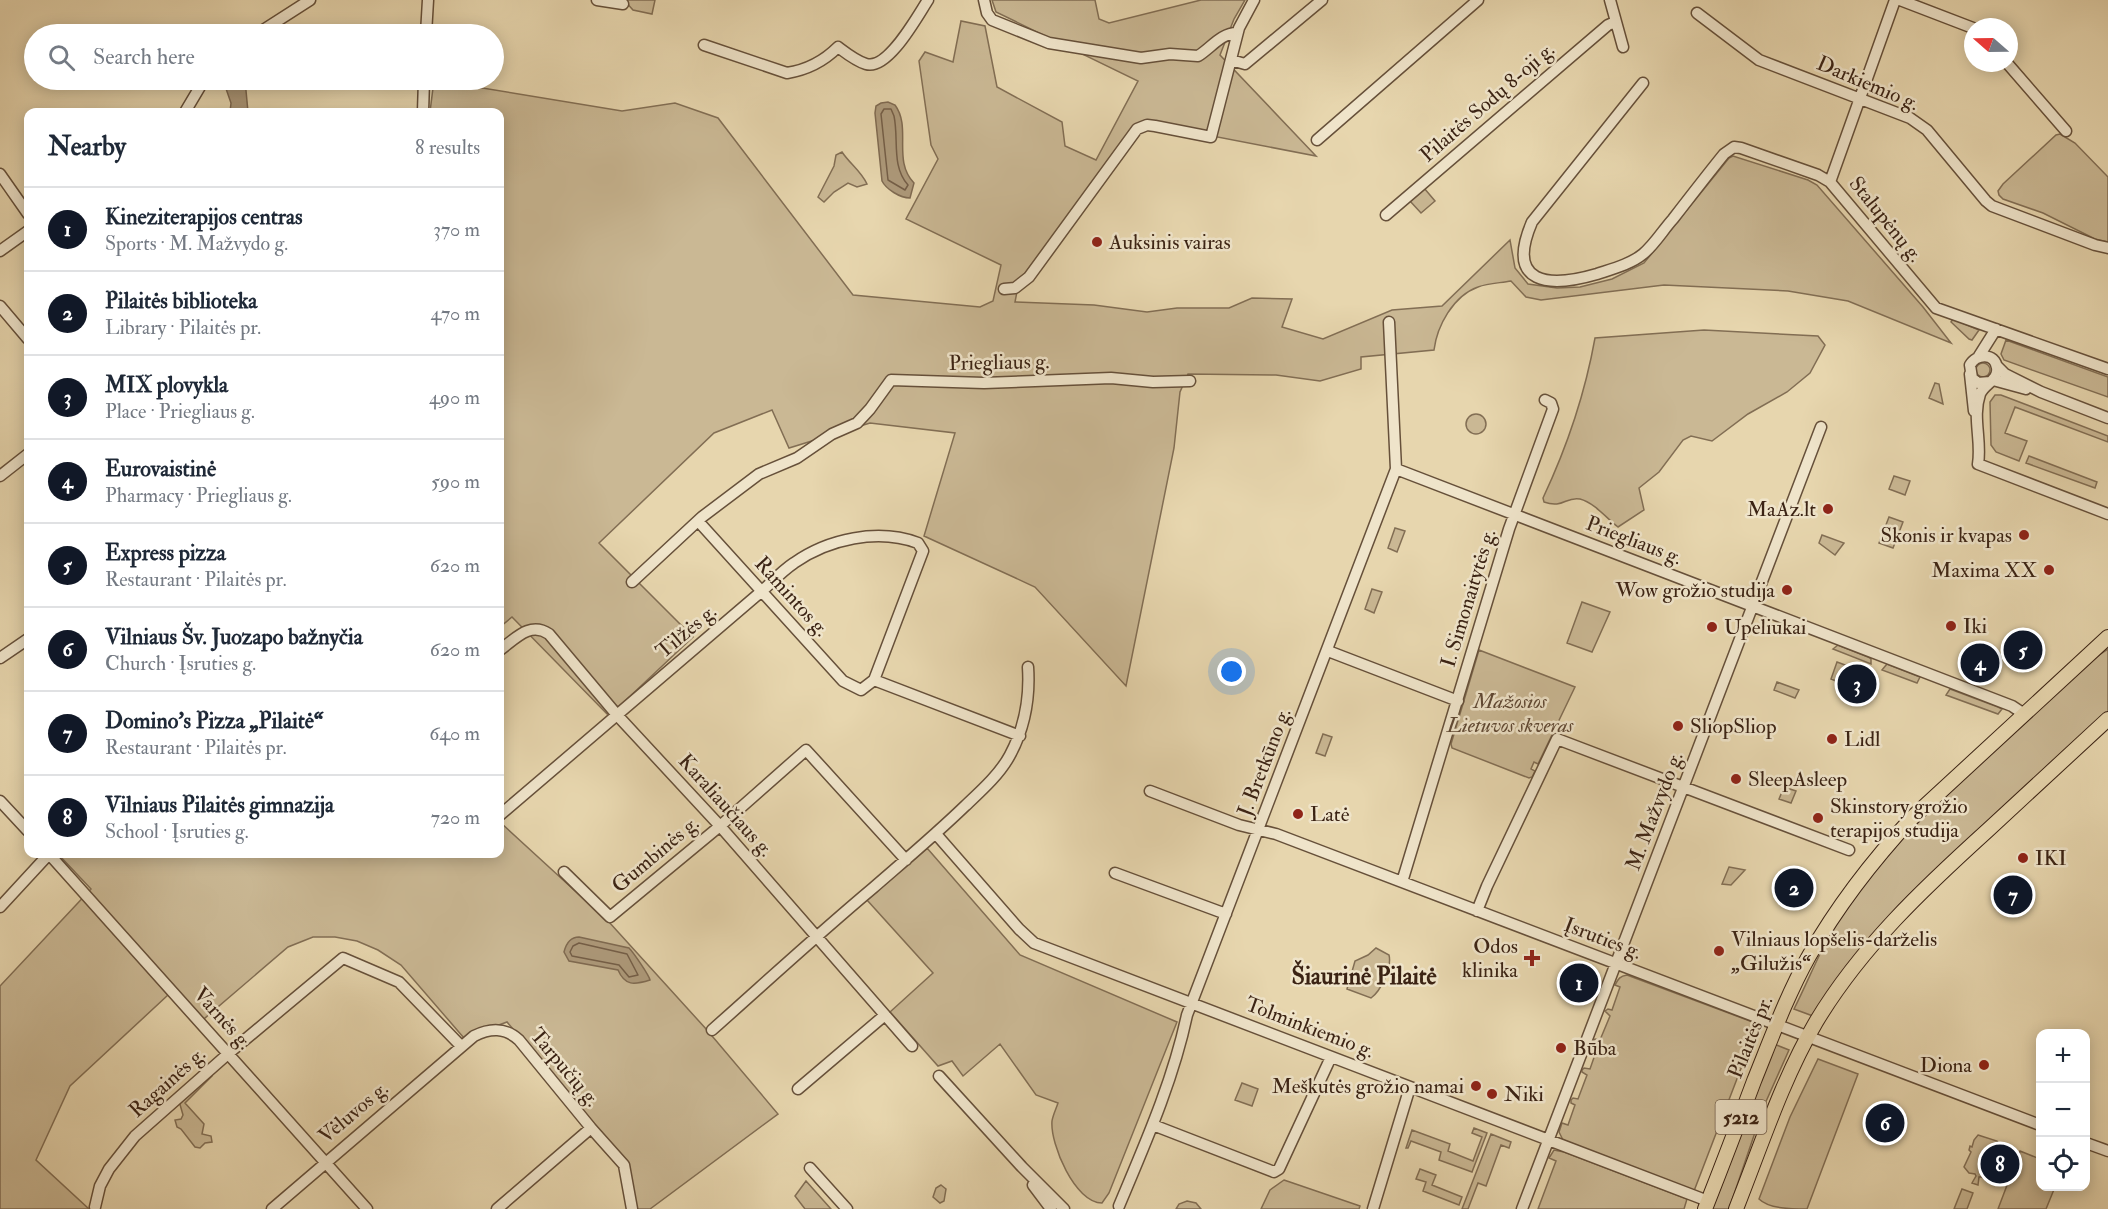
<!DOCTYPE html>
<html lang="en">
<head>
<meta charset="utf-8">
<style>
  :root { --surface:#fff; --page:#f6f6f7; --text:#1f2937; --muted:#747a83; --line:#e0e1e3; --accent:#111827 }
  body { margin:0; font-family:"IM FELL Double Pica",serif; background:var(--page); color:var(--text) }
  .controls { position:absolute; right:18px; bottom:18px; display:grid; overflow:hidden; border-radius:12px; box-shadow:0 3px 15px #0003 }
  .controls button { width:54px; height:54px; display:grid; place-items:center; padding:0; border:0; border-bottom:2px solid var(--line); background:var(--surface); color:var(--text); font:30px sans-serif }
  .compass { position:absolute; left:1964px; top:18px; width:54px; height:54px; border-radius:50%; background:var(--surface); box-shadow:0 3px 15px #0003; rotate:290deg }
  .you { position:absolute; left:1232px; top:672px; width:21px; height:21px; margin:-15px; border:4px solid #fff; border-radius:50%; background:#1a73e8; box-shadow:0 0 0 9px #1a73e833 }
  .badge { display:grid; place-items:center; width:39px; height:39px; border-radius:50%; background:var(--accent); color:#fff; font-size:20px; font-weight:700 }
  .pin { position:absolute; translate:-50% -50%; border:3px solid #fff; box-shadow:0 2px 6px #0006 }
  .list { margin:0; padding:0; list-style:none }
  h2 { display:flex; justify-content:space-between; align-items:center; height:78px; margin:0; padding:0 24px; font-size:26px }
  h2 small { font-size:20px; font-weight:400; color:var(--muted) }
  .list li { display:grid; grid-template-columns:39px 1fr auto; gap:18px; align-items:center; box-sizing:border-box; height:84px; padding:0 24px; border-top:2px solid var(--line) }
  .list b { display:block; font-size:22px; white-space:nowrap }
  .list p { margin:0; font-size:20px; white-space:nowrap; color:var(--muted) }
  .list em { font-size:20px; font-style:normal; color:var(--muted) }
  .icon { flex:none; width:33px; height:33px; fill:none; stroke:currentColor; stroke-width:2; stroke-linecap:round; stroke-linejoin:round }
  .map { position:relative; flex:none; width:2108px; height:1209px; overflow:hidden }
  .search { position:absolute; background:var(--surface); box-shadow:0 3px 15px #0003; left:24px; top:24px; width:480px; height:66px; display:flex; align-items:center; gap:15px; box-sizing:border-box; padding:0 21px; border-radius:33px; color:var(--muted); font-size:22px }
  .panel { position:absolute; background:var(--surface); box-shadow:0 3px 15px #0003; left:24px; top:108px; width:480px; height:750px; border-radius:12px }
  .map>svg:first-child { display:block }
  .green { fill:#cab894; stroke:#826e54; stroke-width:1.5 }
  .water { fill:#ad997a; stroke:#7f6a51; stroke-width:1.5 }
  .lines { fill:none; stroke-linecap:round; stroke-linejoin:round }
  .shore { stroke:#745e47; stroke-width:1.5 }
  .minor-casing { stroke:#66503a; stroke-width:13 }
  .major-casing { stroke:#3b2314; stroke-width:16 }
  .minor { stroke:#efe4ca; stroke-width:10 }
  .major { stroke:#e7d6ae; stroke-width:14 }
  .poi-dot { fill:#8f2418; stroke:#efe4ca; stroke-width:2 }
  .labels { text-anchor:middle; stroke-width:5; stroke-linejoin:round; paint-order:stroke }
  .shield { fill:#efe4ca; stroke:#715d4b; stroke-width:1.5 }
  .shield-label { font-size:20px; font-weight:bold; fill:#3b2314 }
  .street-label { font-size:21px; fill:#3b2314; stroke:#efe4ca }
  .poi-label { font-size:21px; fill:#3b2314; stroke:#efe4ca; text-anchor:start }
  .park-label { font-size:21px; font-style:italic; fill:#5f4834; stroke:#efe4ca }
  .quarter-label { font-size:24px; font-weight:bold; fill:#3b2314; stroke:#efe4ca }
</style>
</head>
<body>
<div class="map">
<svg width="2108" height="1209" viewBox="0 0 2108 1209">
  <rect width="100%" height="100%" fill="#e7d6ae"/>
  <filter id="stains"><feTurbulence type="fractalNoise" baseFrequency=".00333" numOctaves="4"/><feColorMatrix values="0 0 0 0 .2 0 0 0 0 .09 0 0 0 0 .02 0 0 0 .5 -.17"/></filter>
  <radialGradient id="worn" r=".72"><stop offset=".6" stop-color="#630" stop-opacity="0"/><stop offset="1" stop-color="#630" stop-opacity=".3"/></radialGradient>
  <!-- green -->
  <path class="green" d="M624,0H655L652,14L633,10Z
    M992,0H1095L1099,19L1109,23L1201,0H1245L1234,19L1220,55L1316,156L1140,122L1019,281L1015,302L1094,305L1147,312L1177,308H1229L1252,298L1292,299L1282,327L1323,339L1392,310L1442,306L1510,240L1515,268L1528,284L1557,288L1580,287L1612,279L1644,263L1729,158L1733,156L1808,180L1817,185L1923,307L1951,343L1848,301L1788,291L1664,285L1541,300L1526,297L1511,281C1501,283 1488,283 1478,287C1453,296 1437,326 1434,350L1361,357V369L1320,381L1276,375L1188,374L1180,392L1174,448L1126,686L1035,587L924,536L955,433L870,423L789,448L772,410L714,433L599,543L693,637L609,716L512,617L500,627V112H430L434,80L622,111L675,103L718,118L853,295L980,307L993,301L1001,265L906,219L938,159L931,145L919,61L925,52L953,62L961,21L985,26L997,87L1062,122L1065,146L1096,160L1138,81L996,12Z
    M2060,134L2075,143L2108,177V242L2095,239L2043,213L2003,199L1999,195L1998,191L2003,184L2056,135Z
    M842,152C850,164 861,171 867,184L857,187L848,183L834,192L824,202L818,197L834,166L836,155Z
    M1424,188L1435,201L1421,213L1410,201Z
    M1953,319L1979,330L1972,340L1969,339L1951,322Z
    M1704,330L1818,336L1825,345L1810,373L1787,392L1748,414L1712,441L1691,436L1683,440L1659,472L1639,488L1644,510L1618,527C1607,519 1595,503 1580,499C1566,496 1563,509 1544,502L1543,498C1567,447 1585,394 1595,338Z
    M2006,340L2108,377V397L2004,360L2001,354Z
    M1976 370a7 7 0 1 1 14 0a7 7 0 1 1-14 0Z
    M1935,383L1939,384L1943,404L1929,398Z
    M1995,395H2001L2108,436V442L2015,407L2005,433L2027,441L2019,461L1996,452L1991,445L1990,402Z
    M1466 424a10 10 0 1 1 20 0a10 10 0 1 1-20 0Z
    M2029,456L2097,482L2095,488L2026,463Z
    M1894,476L1910,481L1905,495L1889,489Z
    M1889,517L1903,522L1893,548L1879,543Z
    M1395,528L1405,531L1397,552L1388,548Z
    M1822,535L1844,543L1835,555L1819,543Z
    M1372,589L1382,592L1374,613L1365,609Z
    M1582,602L1610,612L1592,652L1567,643Z
    M1838,645L1868,657L1871,659V664L1833,649Z
    M2108,649V712L1908,896L1859,952L1813,1016L1794,1009C1808,981 1820,951 1836,923C1869,867 1919,821 1966,777C2009,737 2052,697 2096,657Z
    M1479,650L1575,687L1538,764L1534,762L1531,769L1535,771L1532,777L1529,778L1452,748L1451,744Z
    M1837,662L1853,668L1846,685L1831,679Z
    M1887,664L1920,677L1917,683L1882,670Z
    M1777,682L1799,690L1795,698L1774,690Z
    M1950,689L1998,707L2002,709L1998,714L1946,695Z
    M1323,734L1332,737L1325,756L1316,753Z
    M1784,787L1796,791L1791,803L1779,799Z
    M501,823L609,922L707,1030L778,1114L650,1209H636L627,1162L507,1022L464,1038L401,965L378,950L357,941L335,937H313L288,947L198,1024L168,995L70,1086L36,1160L89,1209H0V986L91,889L58,854H500V824Z
    M927,848L1020,955L1177,1022L1109,1193L1102,1203C1075,1203 1050,1144 1052,1121C1053,1115 1056,1109 1058,1103L1036,1095L1000,1044L963,1076L952,1061L938,1066L890,1012L933,973L867,900Z
    M1729,867L1745,870L1731,885L1722,884Z
    M1376,948L1389,955C1392,967 1381,991 1371,998L1347,989L1355,961L1368,955Z
    M1627,975L1758,1024L1694,1191L1563,1140L1559,1132L1562,1123L1568,1125L1575,1105L1571,1103V1100L1573,1098L1578,1099L1587,1075L1582,1072V1070L1584,1068L1590,1069L1598,1046L1594,1043L1593,1041L1595,1039L1600,1040L1610,1016L1605,1011L1608,1009L1612,1010L1620,987L1615,985C1618,979 1620,976 1627,975Z
    M1774,1044L1789,1050L1764,1106L1729,1209H1711Z
    M1818,1059L1858,1074L1807,1209C1792,1209 1769,1209 1759,1199L1790,1117Z
    M212,1072V1076L185,1103L204,1124L202,1134L211,1136L212,1142L205,1143L200,1148L195,1147L181,1129L177,1127L175,1120L181,1119L183,1115L179,1101Z
    M1242,1083L1258,1089L1252,1106L1235,1100Z
    M1474,1128L1487,1133L1472,1172L1439,1160L1441,1152L1411,1141L1408,1148H1406L1412,1130L1450,1144L1448,1151L1473,1161L1482,1137L1472,1133Z
    M1491,1134L1511,1142L1509,1148L1501,1145L1486,1186L1478,1183L1468,1209H1462Z
    M1978,1135L1997,1141L2000,1147L1994,1160L1992,1172L1991,1171L1988,1177H1979L1978,1185L1972,1183L1976,1176L1975,1174L1969,1173L1964,1167L1971,1152L1969,1150L1970,1146L1972,1147L1974,1140Z
    M1554,1150L1564,1152L1687,1199L1684,1209H1538L1556,1161L1549,1158Z
    M2020,1151L2040,1159V1186L2055,1187L2046,1209H1998Z
    M1420,1169L1436,1175L1432,1185L1462,1197L1459,1205L1423,1191L1426,1182L1416,1179Z
    M1284,1180L1360,1206L1359,1209H1261L1270,1190Z
    M806,1181L831,1209H805L795,1196Z
    M941,1185L946,1189L944,1201L940,1203L933,1197L936,1188Z
    M1962,1189L1973,1193L1967,1209H1954Z
    M1187,1201L1196,1203L1201,1209H1176L1179,1204Z"/>
  <!-- water -->
  <path class="water" d="M223,80H245L248,112H230L231,103Z
    M881,103L888,102L895,105C912,128 892,160 914,183L910,198C900,198 886,189 882,181L875,113L876,106Z
    M579,937L629,948C633,952 649,975 650,980C634,985 625,986 618,970L569,961L564,952C566,944 570,937 579,937Z"/>
  <g class="lines">
    <!-- shore -->
    <path class="shore" d="M884,109H891L894,116C899,139 891,166 908,185L905,190L888,180L881,114Z
      M579,943L627,954L638,975L629,977L619,965L572,956L570,952L573,946Z"/>
    <!-- minor casing -->
    <g class="minor-casing">
      <path id="minor" d="M597,0L623,4
        M984,0L987,13L992,20L1049,43L1141,58L1170,54L1198,56C1211,48 1221,33 1237,33
        M1610,0L1623,47
        M1900,0L1973,28
        M1697,13L1759,60L1910,118L1927,130L1986,201L1992,206L2095,245L2108,248
        M257,34L310,0
        M426,34L428,0
        M704,45L787,73C806,70 824,61 838,47C846,53 856,61 866,64C888,71 918,15 928,0
        M1231,60L1245,64L1322,0
        M2007,63L2066,131
        M1643,83L1532,222C1505,285 1549,288 1597,274C1612,269 1631,264 1643,254C1655,244 1663,230 1673,219C1690,197 1707,175 1724,154L1734,147L1741,148L1818,175L1830,182L1936,308L2108,369
        M185,112L204,80
        M423,112L424,80
        M1317,140L1478,0
        M0,174L28,214
        M1830,182L1895,0
        M1386,215L1608,25L1615,22
        M0,251L28,231
        M1004,289L1015,288L1029,277L1137,129L1147,125L1155,126L1211,137L1239,28L1254,0
        M0,306L28,339
        M1979,356L1996,329
        M1997,366L2005,374L2041,392L2108,418
        M1970,374L1974,411
        M1993,380L2026,389
        M1990,382L1978,383L1972,378L1970,365C1976,354 1995,352 1997,368C1999,380 1984,384 1980,394C1972,417 1982,441 1978,464L2108,514
        M1396,469L2012,706L2024,714
        M0,476L28,454
        M632,582L702,517L759,474L797,458L832,434L857,423L870,409L891,380L984,383L1111,378L1153,382L1190,381
        M500,650C515,639 530,621 549,634L617,715L720,826L912,1046
        M1328,651L1458,701
        M0,658L28,639
        M874,680L1020,736
        M1150,791L1239,825L1276,834L2040,1125
        M0,801L28,831
        M500,815L762,591C772,582 782,571 794,563C828,539 878,528 918,543L923,551L874,680L861,690L843,681L698,521
        M936,834L1019,929L1034,943L1708,1201
        M564,872L610,917L720,826L806,750L906,860
        M1115,873L1226,914
        M1402,882L1509,529L1553,409L1551,403L1545,400
        M0,907L49,854L367,1209
        M1477,911L1487,886L1557,739L1849,850
        M712,1030C765,983 818,934 873,888C904,861 935,835 965,806C981,791 1000,774 1010,755C1025,727 1030,697 1028,667
        M939,1076L1022,1167L1064,1209
        M798,1089L885,1015
        M1153,1125L1274,1172L1279,1169L1331,1057
        M2086,1143L2108,1151
        M810,1168L847,1209
        M1033,1185L1051,1209
        M1119,1206C1145,1144 1173,1081 1187,1015L1396,469L1389,322
        M95,1207L100,1186L109,1169L135,1136L229,1053L343,958L399,982L461,1046
        M272,1209L474,1036C490,1028 505,1027 519,1040L591,1128L624,1165L632,1209
        M497,1209L591,1128
        M1373,1209L1410,1087
        M1522,1209L1821,427"/>
    </g>
    <!-- major casing -->
    <g class="major-casing">
      <path id="major" d="M1705,1209C1722,1166 1738,1124 1754,1081C1771,1039 1787,995 1809,956C1838,905 1873,860 1913,817L2108,637
        M1736,1209C1761,1146 1782,1080 1816,1022C1861,947 1924,888 1988,830C2028,793 2068,756 2108,719"/>
    </g>
    <!-- minor -->
    <use href="#minor" class="minor"/>
    <!-- major -->
    <use href="#major" class="major"/>
  </g>
  <!-- markers -->
  <g class="poi-dot">
    <circle cx="1097" cy="242" r="6"/>
    <circle cx="1828" cy="509" r="6"/>
    <circle cx="2024" cy="535" r="6"/>
    <circle cx="2049" cy="570" r="6"/>
    <circle cx="1787" cy="590" r="6"/>
    <circle cx="1951" cy="626" r="6"/>
    <circle cx="1712" cy="627" r="6"/>
    <circle cx="1678" cy="726" r="6"/>
    <circle cx="1832" cy="739" r="6"/>
    <circle cx="1736" cy="779" r="6"/>
    <circle cx="1298" cy="814" r="6"/>
    <circle cx="1818" cy="818" r="6"/>
    <circle cx="2023" cy="858" r="6"/>
    <circle cx="1719" cy="951" r="6"/>
    <path d="M1529 949h6v6h6v6h-6v6h-6v-6h-6v-6h6z"/>
    <circle cx="1561" cy="1048" r="6"/>
    <circle cx="1984" cy="1065" r="6"/>
    <circle cx="1476" cy="1086" r="6"/>
    <circle cx="1492" cy="1094" r="6"/>
  </g>
  <g class="labels">
    <!-- shield labels -->
    <rect class="shield" x="1715.5" y="1100" width="51" height="34" rx="4.5"/>
    <g class="shield-label">
      <text x="1741" y="1124">5212</text>
    </g>
    <!-- street labels -->
    <g class="street-label">
      <text transform="translate(1868 83) rotate(23)" y="7">Darkiemio g.</text>
      <text transform="translate(1487 102) rotate(-41)" y="7">Pilaitės Sodų 8-oji g.</text>
      <text transform="translate(1886 219) rotate(51)" y="7">Stalupėnų g.</text>
      <text transform="translate(999 362) rotate(-1)" y="7">Priegliaus g.</text>
      <text transform="translate(1634 540) rotate(21)" y="7">Priegliaus g.</text>
      <text transform="translate(792 596) rotate(48)" y="7">Ramintos g.</text>
      <text transform="translate(1468 598) rotate(-73)" y="7">I. Simonaitytės g.</text>
      <text transform="translate(686 631) rotate(-40)" y="7">Tilžės g.</text>
      <text transform="translate(1264 762) rotate(-69)" y="7">J. Bretkūno g.</text>
      <text transform="translate(726 805) rotate(48)" y="7">Karaliaučiaus g.</text>
      <text transform="translate(1654 811) rotate(-69)" y="7">M. Mažvydo g.</text>
      <text transform="translate(655 854) rotate(-40)" y="7">Gumbinės g.</text>
      <text transform="translate(1603 938) rotate(21)" y="7">Įsruties g.</text>
      <text transform="translate(223 1018) rotate(48)" y="7">Varnės g.</text>
      <text transform="translate(1310 1027) rotate(21)" y="7">Tolminkiemio g.</text>
      <text transform="translate(1750 1037) rotate(-68)" y="7">Pilaitės pr.</text>
      <text transform="translate(565 1067) rotate(50)" y="7">Tarpučių g.</text>
      <text transform="translate(167 1082) rotate(-42)" y="7">Ragainės g.</text>
      <text transform="translate(353 1112) rotate(-40)" y="7">Vėluvos g.</text>
    </g>
    <!-- poi labels -->
    <g class="poi-label">
      <text x="1109" y="249">Auksinis vairas</text>
      <text x="1816" y="516" text-anchor="end">MaAz.lt</text>
      <text x="2012" y="542" text-anchor="end">Skonis ir kvapas</text>
      <text x="2037" y="577" text-anchor="end">Maxima XX</text>
      <text x="1775" y="597" text-anchor="end">Wow grožio studija</text>
      <text x="1963" y="633">Iki</text>
      <text x="1724" y="634">Upeliukai</text>
      <text x="1690" y="733">SliopSliop</text>
      <text x="1844" y="746">Lidl</text>
      <text x="1748" y="786">SleepAsleep</text>
      <text x="1830" y="813">Skinstory grožio<tspan x="1830" dy="24">terapijos studija</tspan></text>
      <text x="1310" y="821">Latė</text>
      <text x="2035" y="865">IKI</text>
      <text x="1731" y="946">Vilniaus lopšelis-darželis<tspan x="1731" dy="24">„Gilužis“</tspan></text>
      <text x="1518" y="953" text-anchor="end">Odos<tspan x="1518" dy="24">klinika</tspan></text>
      <text x="1573" y="1055">Būba</text>
      <text x="1972" y="1072" text-anchor="end">Diona</text>
      <text x="1464" y="1093" text-anchor="end">Meškutės grožio namai</text>
      <text x="1504" y="1101">Niki</text>
    </g>
    <!-- park labels -->
    <g class="park-label">
      <text x="1510" y="708">Mažosios<tspan x="1510" dy="24">Lietuvos skveras</tspan></text>
    </g>
    <!-- quarter labels -->
    <g class="quarter-label">
      <text x="1364" y="984">Šiaurinė Pilaitė</text>
    </g>
  </g>
  <rect width="100%" height="100%" filter="url(#stains)"/>
  <rect width="100%" height="100%" fill="url(#worn)"/>
</svg>
<div class="controls">
<button>+</button>
<button>−</button>
<button><svg class="icon" aria-label="locate" viewBox="0 0 24 24"><circle cx="12" cy="12" r="6"/><path d="M12 2v4M12 18v4M2 12h4M18 12h4"/></svg></button>
</div>
<svg class="compass" viewBox="-18 -18 36 36"><path d="M0-13l5 13h-10z" fill="#e53935"/><path d="M0 13l5-13h-10z" fill="#747a83"/></svg>
<div class="you"></div>
<div class="pin badge" style="left:1579px;top:983px">1</div>
<div class="pin badge" style="left:1794px;top:888px">2</div>
<div class="pin badge" style="left:1857px;top:684px">3</div>
<div class="pin badge" style="left:1980px;top:663px">4</div>
<div class="pin badge" style="left:2023px;top:650px">5</div>
<div class="pin badge" style="left:1885px;top:1123px">6</div>
<div class="pin badge" style="left:2013px;top:895px">7</div>
<div class="pin badge" style="left:2000px;top:1164px">8</div>
<div class="search"><svg class="icon" aria-label="search" viewBox="0 0 24 24"><circle cx="10" cy="10" r="6"/><path d="M15 15l6 6"/></svg>Search here</div>
<section class="panel">
<h2>Nearby<small>8 results</small></h2>
<ul class="list">
<li><span class="badge">1</span><div><b>Kineziterapijos centras</b><p>Sports · M. Mažvydo g.</p></div><em>370 m</em></li>
<li><span class="badge">2</span><div><b>Pilaitės biblioteka</b><p>Library · Pilaitės pr.</p></div><em>470 m</em></li>
<li><span class="badge">3</span><div><b>MIX plovykla</b><p>Place · Priegliaus g.</p></div><em>490 m</em></li>
<li><span class="badge">4</span><div><b>Eurovaistinė</b><p>Pharmacy · Priegliaus g.</p></div><em>590 m</em></li>
<li><span class="badge">5</span><div><b>Express pizza</b><p>Restaurant · Pilaitės pr.</p></div><em>620 m</em></li>
<li><span class="badge">6</span><div><b>Vilniaus Šv. Juozapo bažnyčia</b><p>Church · Įsruties g.</p></div><em>620 m</em></li>
<li><span class="badge">7</span><div><b>Domino's Pizza „Pilaitė“</b><p>Restaurant · Pilaitės pr.</p></div><em>640 m</em></li>
<li><span class="badge">8</span><div><b>Vilniaus Pilaitės gimnazija</b><p>School · Įsruties g.</p></div><em>720 m</em></li>
</ul>
</section>
</div>
</body>
</html>
